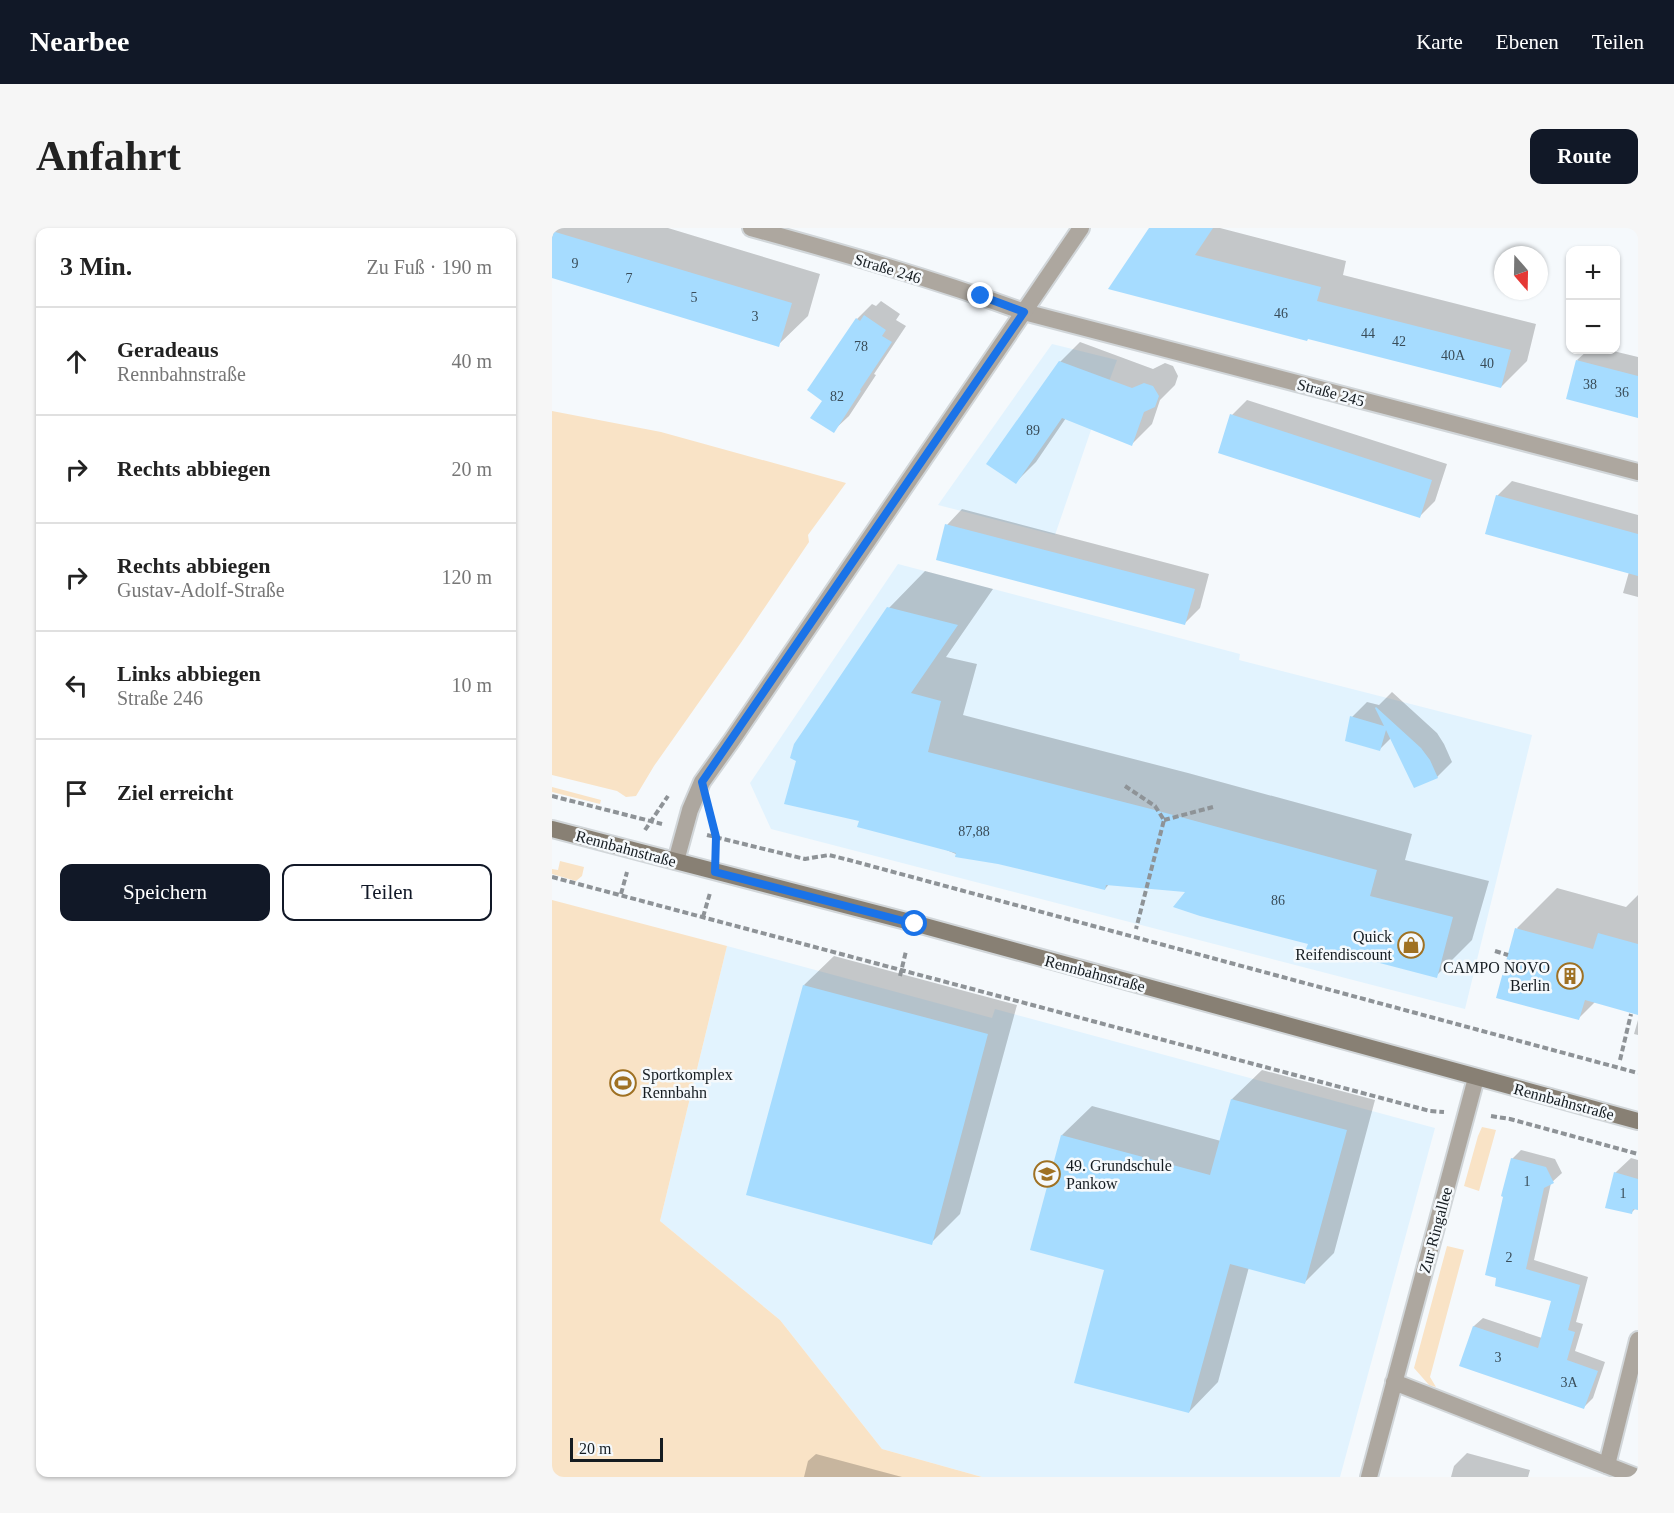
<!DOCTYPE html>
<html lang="de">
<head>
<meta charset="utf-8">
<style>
  :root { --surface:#fff; --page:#f6f6f6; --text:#222; --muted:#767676; --line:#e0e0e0; --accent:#111827 }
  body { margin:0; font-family:"Times New Roman",serif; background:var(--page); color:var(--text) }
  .controls { position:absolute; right:18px; top:18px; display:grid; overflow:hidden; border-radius:12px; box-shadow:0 2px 4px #0004 }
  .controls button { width:54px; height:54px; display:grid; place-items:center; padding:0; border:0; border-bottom:2px solid var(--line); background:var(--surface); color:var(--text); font:30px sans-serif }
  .compass { position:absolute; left:942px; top:18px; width:54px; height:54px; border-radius:50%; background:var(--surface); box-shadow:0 2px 4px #0004; rotate:160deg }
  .scale { position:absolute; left:18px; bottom:15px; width:93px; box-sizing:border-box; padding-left:6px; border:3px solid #151c21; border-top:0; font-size:16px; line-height:21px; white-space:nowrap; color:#151c21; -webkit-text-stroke:4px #f5f9fc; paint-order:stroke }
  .stop { position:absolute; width:18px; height:18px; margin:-14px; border:4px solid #1a73e8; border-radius:50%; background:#fff }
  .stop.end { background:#1a73e8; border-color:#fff; box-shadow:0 2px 6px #0008 }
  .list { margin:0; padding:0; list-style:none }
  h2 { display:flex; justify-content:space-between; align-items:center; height:78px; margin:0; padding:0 24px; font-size:26px }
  h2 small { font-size:20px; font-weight:400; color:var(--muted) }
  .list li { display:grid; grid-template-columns:39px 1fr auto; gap:18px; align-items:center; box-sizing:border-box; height:108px; padding:0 24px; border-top:2px solid var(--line) }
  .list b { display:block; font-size:22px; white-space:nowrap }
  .list p { margin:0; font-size:20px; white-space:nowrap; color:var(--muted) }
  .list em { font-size:20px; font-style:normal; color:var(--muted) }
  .actions { display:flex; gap:12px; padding:18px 24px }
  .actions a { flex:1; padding:14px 0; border:2px solid var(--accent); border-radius:12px; text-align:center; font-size:21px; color:var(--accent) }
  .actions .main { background:var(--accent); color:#fff }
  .icon { flex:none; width:33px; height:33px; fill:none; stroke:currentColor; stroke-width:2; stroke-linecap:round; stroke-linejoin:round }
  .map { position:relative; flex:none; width:1086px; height:1249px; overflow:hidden; border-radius:12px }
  header { display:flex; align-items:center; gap:36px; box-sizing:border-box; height:84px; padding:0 30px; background:var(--accent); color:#fff }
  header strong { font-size:28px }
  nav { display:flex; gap:33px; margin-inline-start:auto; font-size:21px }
  .intro { display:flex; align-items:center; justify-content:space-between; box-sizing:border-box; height:144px; padding:0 36px }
  h1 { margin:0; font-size:42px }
  .button { padding:15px 27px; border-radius:12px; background:var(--accent); color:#fff; font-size:21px; font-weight:700 }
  main { display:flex; gap:36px; padding:0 36px }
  aside { flex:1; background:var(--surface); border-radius:12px; box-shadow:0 2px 4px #0004 }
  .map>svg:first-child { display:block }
  .built { fill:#e2f3fe }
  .green { fill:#f9e3c6 }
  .shadow { fill:#0003 }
  .building { fill:#a6dcff }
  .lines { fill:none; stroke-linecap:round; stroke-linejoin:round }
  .service-casing { stroke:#d1d6d9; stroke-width:20 }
  .minor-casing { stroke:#d1d6d9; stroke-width:20 }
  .tertiary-casing { stroke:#d1d6d9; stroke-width:20 }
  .secondary-casing { stroke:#d1d6d9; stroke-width:20 }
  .path { stroke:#8e9397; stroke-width:4; stroke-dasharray:6 3; stroke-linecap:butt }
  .service { stroke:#ada79f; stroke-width:16 }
  .minor { stroke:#ada79f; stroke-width:16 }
  .tertiary { stroke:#ada79f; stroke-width:16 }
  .secondary { stroke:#888074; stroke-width:16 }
  .route { stroke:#1a73e8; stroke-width:8 }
  .labels { text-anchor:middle; stroke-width:5; stroke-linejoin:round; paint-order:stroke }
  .number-label { font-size:14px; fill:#394c58 }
  .street-label { font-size:16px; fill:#151c21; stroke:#f5f9fc }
  .poi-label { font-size:16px; fill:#151c21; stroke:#f5f9fc; text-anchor:end }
</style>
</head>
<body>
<header>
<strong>Nearbee</strong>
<nav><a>Karte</a><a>Ebenen</a><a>Teilen</a></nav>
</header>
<div class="intro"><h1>Anfahrt</h1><a class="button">Route</a></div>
<main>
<aside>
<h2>3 Min.<small>Zu Fuß · 190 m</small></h2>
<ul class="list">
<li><svg class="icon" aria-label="ahead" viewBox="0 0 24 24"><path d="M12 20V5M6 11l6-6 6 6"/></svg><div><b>Geradeaus</b><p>Rennbahnstraße</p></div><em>40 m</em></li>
<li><svg class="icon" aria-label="right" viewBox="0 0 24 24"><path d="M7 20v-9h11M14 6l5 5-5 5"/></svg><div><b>Rechts abbiegen</b></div><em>20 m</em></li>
<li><svg class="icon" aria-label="right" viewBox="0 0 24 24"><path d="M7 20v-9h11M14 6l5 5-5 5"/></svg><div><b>Rechts abbiegen</b><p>Gustav-Adolf-Straße</p></div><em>120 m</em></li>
<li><svg class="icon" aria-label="left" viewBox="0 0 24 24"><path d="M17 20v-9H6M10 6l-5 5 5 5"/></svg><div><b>Links abbiegen</b><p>Straße 246</p></div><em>10 m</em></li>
<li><svg class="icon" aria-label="arrive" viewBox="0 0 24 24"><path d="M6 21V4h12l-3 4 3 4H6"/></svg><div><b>Ziel erreicht</b></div></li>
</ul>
<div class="actions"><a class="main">Speichern</a><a>Teilen</a></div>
</aside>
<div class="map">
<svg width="1086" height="1249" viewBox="0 0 1086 1249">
  <rect width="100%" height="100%" fill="#f5f9fc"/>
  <!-- built -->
  <path class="built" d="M500,116L565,132L539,202L503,307L386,277Z
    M346,336L688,426L687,432L980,507L913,781L219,601L198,555Z
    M175,718L440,790L443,781L883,900L788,1249H430L330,1221L228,1092L108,993Z"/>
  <!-- green -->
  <path class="green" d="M0,183L109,204L294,255L256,307L257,314L188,416L102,538L84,568L74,569L65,563L0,547Z
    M0,559L49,572L48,576L0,564Z
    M8,633L32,639L30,648L24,653L0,646V641L6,642Z
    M0,672L175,718L108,993L228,1092L330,1221L430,1249H0Z
    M930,899L944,902L927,963L912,958L926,908Z
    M895,1018L912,1022L878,1149L884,1159L877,1157L862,1140Z"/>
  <!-- shadow -->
  <path class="shadow" d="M0,0H116L268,46L256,88L226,117L0,49Z
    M599,0H668L794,33L791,47L984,96L975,133L949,159L756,110Z
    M329,73L348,86L344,92L354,98L322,146L324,147L297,188L281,203L272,172L305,91L320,76L324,78Z
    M528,114L601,141L613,135L621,138L626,148L623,157L608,172L600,196L580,216L514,190L484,234L464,254L508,134Z
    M1036,122H1057L1086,129V188L1025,132Z
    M695,172L895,236L883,273L867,289L680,187Z
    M960,253L1086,287V369L1071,365L1077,344L945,268Z
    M410,281L657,346L648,380L633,395L395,297Z
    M373,343L441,361L394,429L425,436L411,487L636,545L860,606L853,632L937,653L920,712L884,748L780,721L776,724L636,662L558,655L553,661L446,634L411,629L385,618L337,380Z
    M840,464L885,505L892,516L900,534L885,549L839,510L828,521L800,489L815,474L827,477Z
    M1005,660L1074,679L1086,667V786L1043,774L1027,790L965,700Z
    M282,728L465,777L408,986L379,1015L252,757Z
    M1086,792V807L1082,806Z
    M710,842L823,872L782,1025L753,1054L697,1039L666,1154L637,1184L554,1041L510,907L540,878L669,913L680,871Z
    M969,922L1003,931L1010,945L999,955L982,1032L1036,1049L1024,1094L1031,1096L1023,1123L1053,1134L1041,1170L1032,1179L909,1137L922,1098L931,1090L990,1110L1001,1072L944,1057L960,931Z
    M1079,930L1086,932V980H1084L1079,985L1063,945Z
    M915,1225L978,1242L976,1249H899L902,1238Z
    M264,1226L350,1249H252L256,1233Z"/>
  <!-- building -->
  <path class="building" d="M597,0H661L643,27L769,59L765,73L959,122L949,160L756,111L755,113L556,61Z
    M0,3L240,75L227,119L0,50Z
    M312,87L334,102L330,108L340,114L308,162L309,163L282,205L258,190L270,173L255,162L304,90L308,93Z
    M1024,132L1086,148V190L1014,171Z
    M507,133L580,160L592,155L601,158L607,168L603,179L592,184L580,218L510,190L464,256L434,236Z
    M678,186L880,252L868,290L666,225Z
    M944,267L1086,306V348L933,306Z
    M393,296L643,361L633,397L384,332Z
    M335,379L406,397L359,465L389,473L376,524L599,581L825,642L818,668L901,689L885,750L778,722L777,726L754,721L756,716L648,688L621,679L633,664L554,657L553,662L446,636L403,629L404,625L305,599L307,593L232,576L244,533L238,530L242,516Z
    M824,479L869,520L878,532L886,550L862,560L834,502L828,523L793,513L798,488L832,498L823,480Z
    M963,700L1041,721L1046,705L1086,716V787L1033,772L1027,792L944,770Z
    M251,757L436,806L380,1017L194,967Z
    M679,871L795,902L753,1056L678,1036L637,1185L522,1155L552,1042L478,1022L509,907L658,947Z
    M959,930L994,939L1002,955L992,960L974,1041L1028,1057L1016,1102L1023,1104L1015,1132L1046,1143L1032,1181L907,1138L921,1098L986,1120L999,1073L943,1058L944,1050L933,1047L951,969L949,968Z
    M1062,944L1086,951V982L1081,981L1080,986L1053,980Z"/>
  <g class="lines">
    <!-- service casing -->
    <g class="service-casing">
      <path id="service" d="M1055,1237L1086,1112"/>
    </g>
    <!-- minor casing -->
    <g class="minor-casing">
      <path id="minor" d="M199,0C290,25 382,51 472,84L1086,244
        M842,1154L1085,1249
        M817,1249L924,850"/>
    </g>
    <!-- tertiary casing -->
    <g class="tertiary-casing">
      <path id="tertiary" d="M124,633L138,582L150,554L180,512L529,0"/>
    </g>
    <!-- secondary casing -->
    <g class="secondary-casing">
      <path id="secondary" d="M0,601L358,694L1086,893"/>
    </g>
    <!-- path -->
    <path class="path" d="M573,558L603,578L612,592L584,701
      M0,568L110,596
      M612,592L661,579
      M160,594L164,609V619
      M93,602L116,568
      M155,607L253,631L277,627L297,632L1086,845
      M0,649L878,883L892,884
      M69,666L75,644
      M151,689L158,665
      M943,723L956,727
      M348,748L354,723
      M1068,832L1079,786
      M939,888L958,891L1086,926"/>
    <!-- service -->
    <use href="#service" class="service"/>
    <!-- minor -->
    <use href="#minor" class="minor"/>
    <!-- tertiary -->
    <use href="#tertiary" class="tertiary"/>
    <!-- secondary -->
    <use href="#secondary" class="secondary"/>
  </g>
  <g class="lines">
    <!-- route -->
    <path class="route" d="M363,696L163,644L164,609L150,554L472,84L429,68"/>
  </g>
  <!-- icons -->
  <defs>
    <g id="shop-ring" transform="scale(1.35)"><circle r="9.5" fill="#f5f9fc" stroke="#9f7123" stroke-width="1.5"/><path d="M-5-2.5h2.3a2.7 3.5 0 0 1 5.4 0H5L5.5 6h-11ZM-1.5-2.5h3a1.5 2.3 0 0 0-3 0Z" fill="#9f7123"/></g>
    <g id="building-ring" transform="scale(1.35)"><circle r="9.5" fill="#f5f9fc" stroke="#9f7123" stroke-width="1.5"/><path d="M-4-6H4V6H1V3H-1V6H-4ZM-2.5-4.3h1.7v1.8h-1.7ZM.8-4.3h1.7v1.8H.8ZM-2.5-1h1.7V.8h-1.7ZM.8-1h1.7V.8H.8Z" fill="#9f7123"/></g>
    <g id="stadium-ring" transform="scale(1.35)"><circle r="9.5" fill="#f5f9fc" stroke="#9f7123" stroke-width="1.5"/><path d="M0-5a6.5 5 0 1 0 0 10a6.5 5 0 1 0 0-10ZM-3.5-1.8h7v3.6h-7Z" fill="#9f7123"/></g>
    <g id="school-ring" transform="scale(1.35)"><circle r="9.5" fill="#f5f9fc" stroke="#9f7123" stroke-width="1.5"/><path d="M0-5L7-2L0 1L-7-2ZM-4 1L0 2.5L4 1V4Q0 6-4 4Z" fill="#9f7123"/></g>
  </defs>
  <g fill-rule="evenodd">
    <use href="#shop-ring" x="859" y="717"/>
    <use href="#building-ring" x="1018" y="748"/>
    <use href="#stadium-ring" x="71" y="855"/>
    <use href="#school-ring" x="495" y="946"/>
  </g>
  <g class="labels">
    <!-- number labels -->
    <g class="number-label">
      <text x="23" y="40">9</text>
      <text x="77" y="55">7</text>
      <text x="142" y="74">5</text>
      <text x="729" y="90">46</text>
      <text x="203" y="93">3</text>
      <text x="816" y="110">44</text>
      <text x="847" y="118">42</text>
      <text x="309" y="123">78</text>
      <text x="901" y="132">40A</text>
      <text x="935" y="140">40</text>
      <text x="1038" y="161">38</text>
      <text x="1070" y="169">36</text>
      <text x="285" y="173">82</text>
      <text x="481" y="207">89</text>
      <text x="422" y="608">87,88</text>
      <text x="726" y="677">86</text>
      <text x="975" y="958">1</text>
      <text x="1071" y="970">1</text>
      <text x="957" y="1034">2</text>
      <text x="946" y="1134">3</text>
      <text x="1017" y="1159">3A</text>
    </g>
    <!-- street labels -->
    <g class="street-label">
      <text transform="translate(336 40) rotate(17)" y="6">Straße 246</text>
      <text transform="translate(779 164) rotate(15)" y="6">Straße 245</text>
      <text transform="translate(74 620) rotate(15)" y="6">Rennbahnstraße</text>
      <text transform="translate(543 745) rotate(15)" y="6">Rennbahnstraße</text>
      <text transform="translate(1012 873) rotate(15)" y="6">Rennbahnstraße</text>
      <text transform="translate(883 1002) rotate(-75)" y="6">Zur Ringallee</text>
    </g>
    <!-- poi labels -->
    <g class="poi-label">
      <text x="840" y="714">Quick<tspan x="840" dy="18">Reifendiscount</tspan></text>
      <text x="998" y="745">CAMPO NOVO<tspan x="998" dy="18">Berlin</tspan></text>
      <text x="90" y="852" text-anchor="start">Sportkomplex<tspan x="90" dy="18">Rennbahn</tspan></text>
      <text x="514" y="943" text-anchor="start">49. Grundschule<tspan x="514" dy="18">Pankow</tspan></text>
    </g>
  </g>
</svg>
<div class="controls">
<button>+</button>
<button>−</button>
</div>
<svg class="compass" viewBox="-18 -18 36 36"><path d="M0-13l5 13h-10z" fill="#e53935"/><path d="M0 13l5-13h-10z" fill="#767676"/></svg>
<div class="scale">20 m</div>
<div class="stop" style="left:363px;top:696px"></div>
<div class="stop end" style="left:429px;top:68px"></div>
</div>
</main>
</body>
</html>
